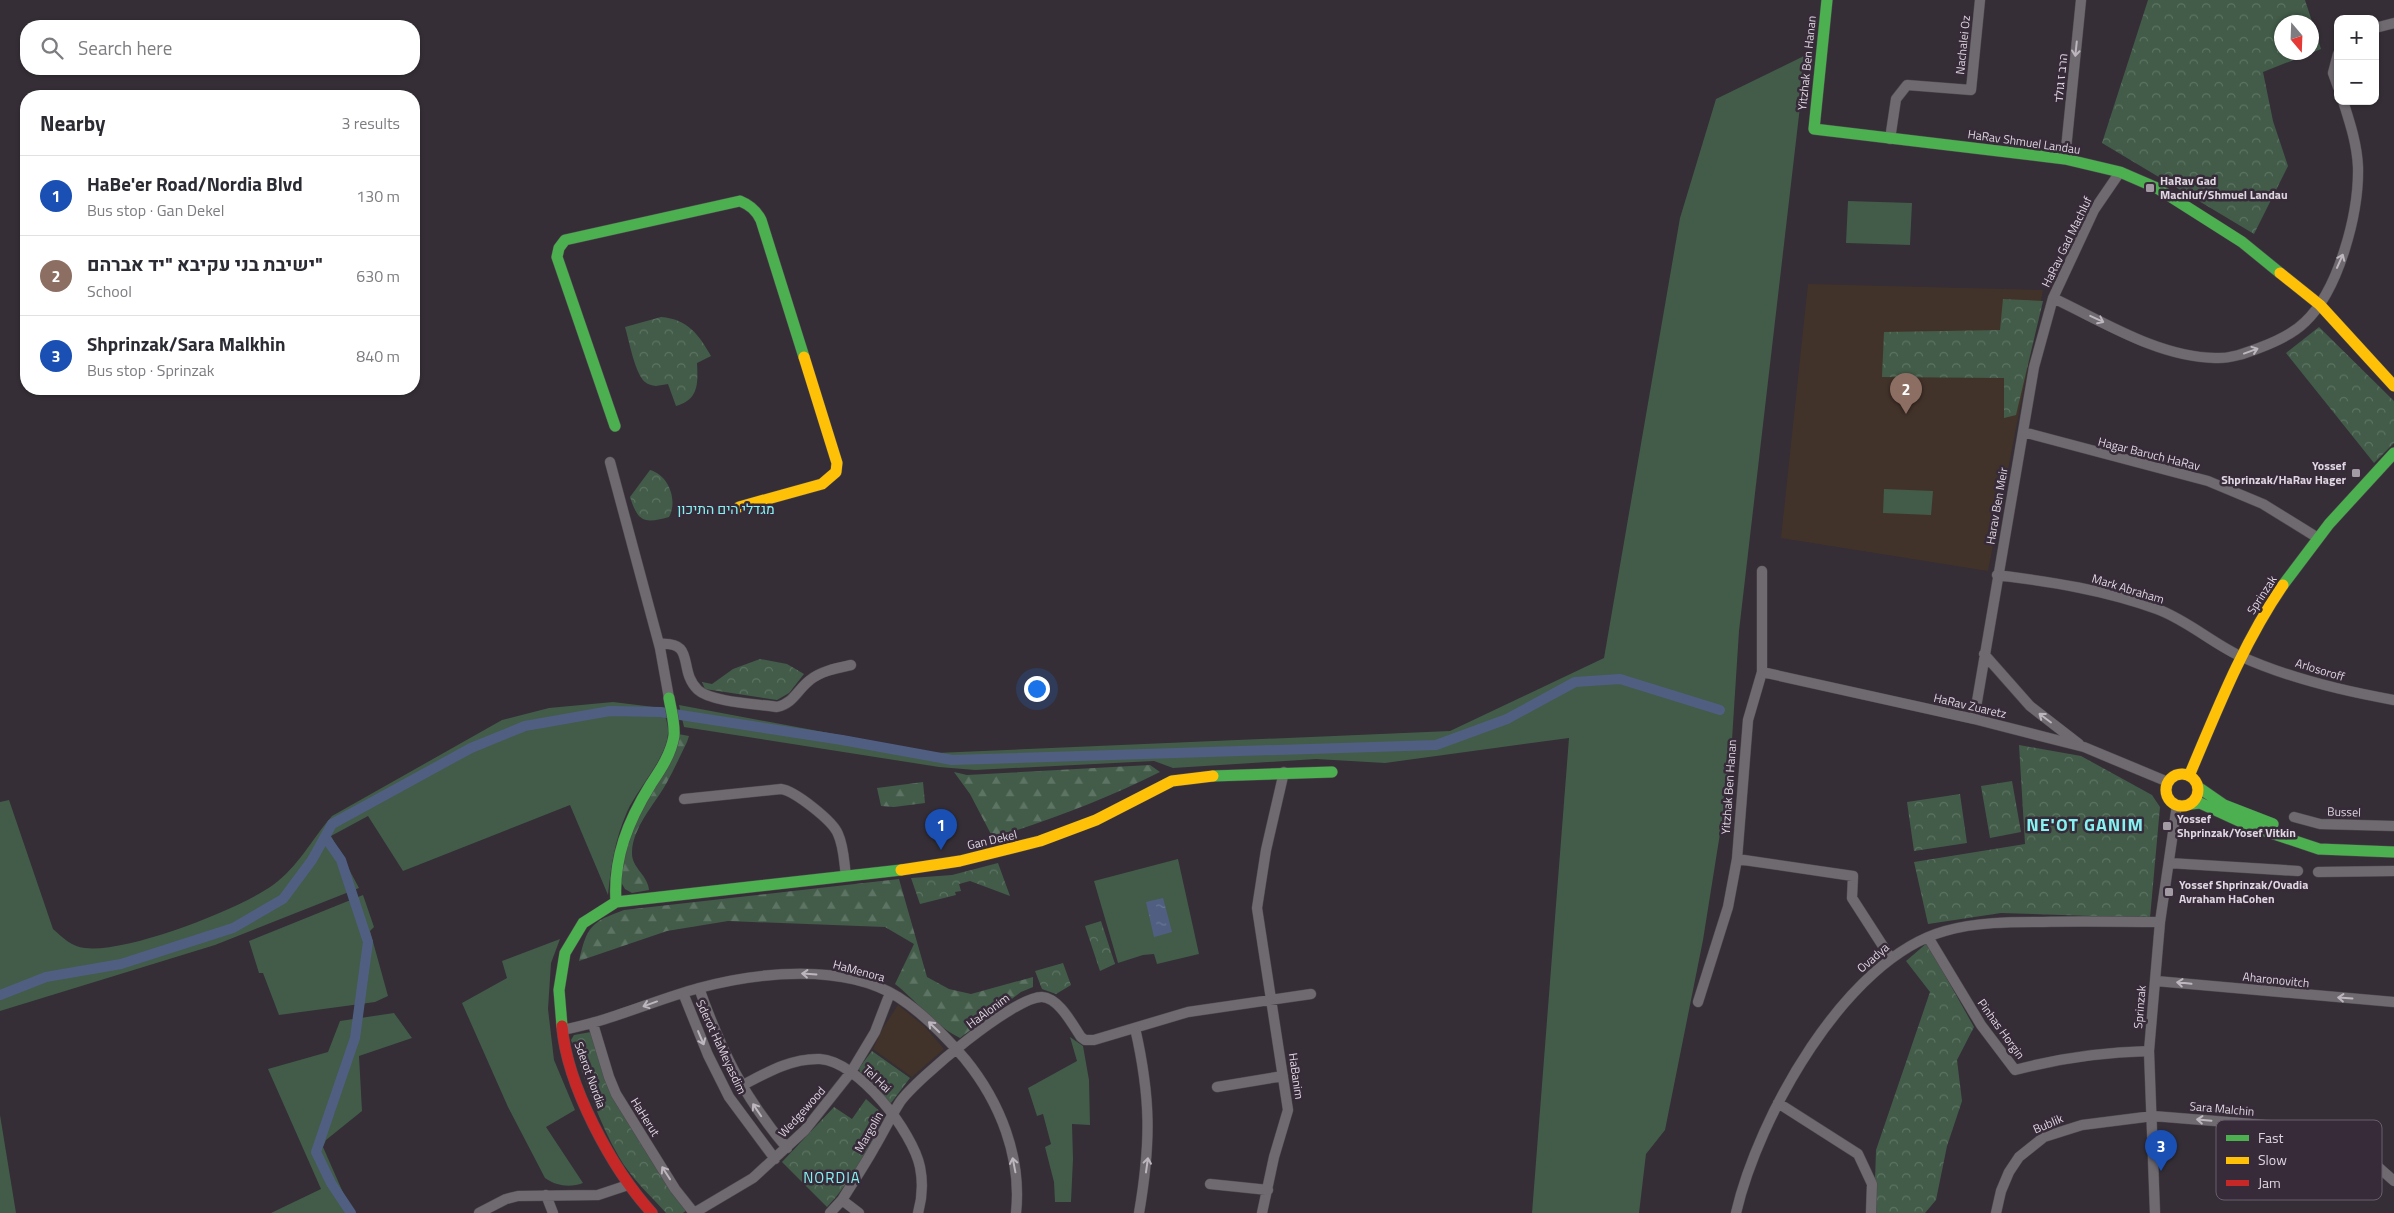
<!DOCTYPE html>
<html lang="en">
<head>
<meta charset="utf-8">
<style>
  :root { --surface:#fff; --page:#f2f2f3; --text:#2b2b33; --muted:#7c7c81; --line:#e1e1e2; --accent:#615d66 }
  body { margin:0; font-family:"Titillium Web",Heebo,sans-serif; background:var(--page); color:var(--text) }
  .controls { position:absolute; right:15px; top:15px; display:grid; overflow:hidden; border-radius:10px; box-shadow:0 1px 4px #0004 }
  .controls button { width:45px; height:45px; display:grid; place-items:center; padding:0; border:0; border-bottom:1px solid var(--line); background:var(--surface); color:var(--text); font:25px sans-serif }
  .compass { position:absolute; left:2274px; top:15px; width:45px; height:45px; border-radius:50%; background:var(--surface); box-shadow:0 1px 4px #0004; rotate:161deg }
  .you { position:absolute; left:1036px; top:688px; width:18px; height:18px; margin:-12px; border:4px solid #fff; border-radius:50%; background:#1a73e8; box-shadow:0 0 0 8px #1a73e833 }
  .badge { display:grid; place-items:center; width:32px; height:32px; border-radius:50%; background:var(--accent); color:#fff; font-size:16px; font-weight:700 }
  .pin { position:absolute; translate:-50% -41px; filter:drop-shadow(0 1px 2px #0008) }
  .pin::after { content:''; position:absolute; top:26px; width:18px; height:15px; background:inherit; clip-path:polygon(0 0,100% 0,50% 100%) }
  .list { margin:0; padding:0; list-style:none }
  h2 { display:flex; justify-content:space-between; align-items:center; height:65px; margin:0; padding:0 20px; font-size:21px }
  h2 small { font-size:16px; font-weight:400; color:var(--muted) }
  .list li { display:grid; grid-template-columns:32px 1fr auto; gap:15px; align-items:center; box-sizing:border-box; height:80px; padding:0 20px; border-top:1px solid var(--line) }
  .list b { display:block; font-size:19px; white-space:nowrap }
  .list p { margin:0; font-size:16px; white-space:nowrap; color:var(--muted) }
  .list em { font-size:16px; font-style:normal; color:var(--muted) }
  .icon { flex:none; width:28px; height:28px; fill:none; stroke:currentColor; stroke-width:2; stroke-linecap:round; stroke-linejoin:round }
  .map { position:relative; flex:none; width:2394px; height:1213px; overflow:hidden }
  .search { position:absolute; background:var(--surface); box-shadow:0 1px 4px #0004; left:20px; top:20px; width:400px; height:55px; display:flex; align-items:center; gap:12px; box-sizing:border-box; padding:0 18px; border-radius:20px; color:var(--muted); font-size:19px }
  .panel { position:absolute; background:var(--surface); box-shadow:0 1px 4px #0004; left:20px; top:90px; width:400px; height:305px; border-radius:20px }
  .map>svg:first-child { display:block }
  .education { fill:#42332a }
  .green { fill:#425c49 }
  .forest { fill:url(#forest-firs) }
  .park { fill:url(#park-crowns); fill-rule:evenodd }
  .water { fill:url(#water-ripples) }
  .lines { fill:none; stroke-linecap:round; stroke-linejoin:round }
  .canal { stroke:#505f81; stroke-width:10 }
  .street-casing { stroke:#4f4a50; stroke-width:11 }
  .fast-casing { stroke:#4f4a50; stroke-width:12 }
  .slow-casing { stroke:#4f4a50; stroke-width:12 }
  .jam-casing { stroke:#4f4a50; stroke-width:12 }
  .street { stroke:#6f6a70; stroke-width:10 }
  .fast { stroke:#4caf50; stroke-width:11 }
  .slow { stroke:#ffc107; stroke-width:11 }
  .jam { stroke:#c62828; stroke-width:11 }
  .oneway { stroke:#bdb6be }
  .poi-dot { fill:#a39ba4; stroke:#372b3a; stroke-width:2 }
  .labels { text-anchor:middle; stroke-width:5; stroke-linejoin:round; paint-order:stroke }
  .street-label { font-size:12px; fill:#ded6e0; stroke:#372b3a }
  .poi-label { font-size:12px; font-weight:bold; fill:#ded6e0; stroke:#372b3a; text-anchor:start }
  .neighbourhood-label { font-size:14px; fill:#85f1f1; stroke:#372b3a }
  .quarter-label { font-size:15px; letter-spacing:1px; fill:#85f1f1; stroke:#372b3a }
  .district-label { font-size:18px; font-weight:bold; letter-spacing:1px; fill:#85f1f1; stroke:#372b3a }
  .key { fill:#372b3a; stroke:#695e6c; stroke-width:1 }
  .key-label { font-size:14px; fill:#ded6e0 }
</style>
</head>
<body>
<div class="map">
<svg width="2394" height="1213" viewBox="0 0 2394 1213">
  <defs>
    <pattern id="forest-firs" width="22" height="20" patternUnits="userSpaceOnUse" patternTransform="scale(1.25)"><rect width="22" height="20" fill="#425c49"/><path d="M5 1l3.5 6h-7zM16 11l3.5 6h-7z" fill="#5d7363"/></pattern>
    <pattern id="park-crowns" width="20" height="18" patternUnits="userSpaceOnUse" patternTransform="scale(1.25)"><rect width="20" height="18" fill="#425c49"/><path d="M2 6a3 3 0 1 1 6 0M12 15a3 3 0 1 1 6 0" fill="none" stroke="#5d7363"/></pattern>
    <pattern id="water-ripples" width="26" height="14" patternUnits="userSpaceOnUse" patternTransform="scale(1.25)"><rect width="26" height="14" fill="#505f81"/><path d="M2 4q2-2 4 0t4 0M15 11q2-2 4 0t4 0" fill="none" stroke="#697593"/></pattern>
  </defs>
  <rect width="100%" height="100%" fill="#352e36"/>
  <!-- education -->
  <path class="education" d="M1808,284L2043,290L1988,571L1781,538Z
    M898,1005L924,1026L944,1049L912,1077L873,1049L883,1028Z"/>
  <!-- green -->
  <path class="green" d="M1806,55L1739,631L1730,771L1703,940L1665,1130L1646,1154L1639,1213H1532L1569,738L1385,763L1316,759L1173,768L1154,761L975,770L939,767L684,727L679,705L936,753L1450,731L1604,658L1680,218L1716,99Z
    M1848,201L1912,203L1910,245L1846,243Z
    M1884,489L1933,491L1931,515L1883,513Z
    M613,702L662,708C665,716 669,725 668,734C666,759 637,789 627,812C615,839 611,866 608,895L570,805L403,871L368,816L331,836L359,888L215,945L0,1011V802L9,800L53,929C62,937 72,947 85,948C127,953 238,910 273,885C298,867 312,839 332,816L502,720L549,708Z
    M1178,859L1199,954L1157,964L1154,954L1143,955L1118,963L1094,881Z
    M363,895L374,927L370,931L388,996L375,1002L279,1015L263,973H259L249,941Z
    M560,939L551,963L548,1009L554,1060L575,1110L546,1127L583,1183C570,1188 556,1186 545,1178L508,1107L462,1003L507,978L502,961Z
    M394,1013L412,1038L359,1056L362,1111L326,1140L323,1147L352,1213H271L321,1189L268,1069L328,1052L340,1021Z
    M1070,1037L1083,1046L1089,1080L1090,1125L1072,1124L1073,1159L1071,1202H1055L1054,1182L1045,1147L1051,1144L1043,1114L1037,1116L1028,1088L1077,1061Z
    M0,1115L16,1213H0Z"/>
  <!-- forest -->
  <path class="forest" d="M678,734L689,736L687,742C680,756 674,770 666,784C654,805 633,827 632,852C631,868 648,875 649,890L632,893L625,889L619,879L625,844Z
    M1150,765L1160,772C1106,799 1050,820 993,838L970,794L954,772L967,775Z
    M923,782L925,803L894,807L881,806L877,788Z
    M899,879L927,977L949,989L971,994L1033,977V987L1021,992L960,1038C935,1026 917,1001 895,984L914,944L885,927L728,921L667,931L579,961C587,926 591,922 624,910Z"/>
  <!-- park -->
  <path class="park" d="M2148,0H2305L2321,49L2263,72L2273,121L2288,166L2254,234L2102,143ZM2282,22H2312V52H2282Z
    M2003,299L2043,301L2016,415L2004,418V378L1882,377L1884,332L2000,330Z
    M661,317C688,319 699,335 711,356L697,363C698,383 699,400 676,406L668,384C661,385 652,388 645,382C635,374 629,340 625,327Z
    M2319,327L2394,401V443L2374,463L2286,353Z
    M650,470C669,475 678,501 669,517C644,524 638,522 630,497Z
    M760,659L787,664L804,674L789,693L777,700L705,689L702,682L712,684L733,669Z
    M2019,745L2081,756L2152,795L2160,807L2150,918L2001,913L1928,924L1914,862L2025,844Z
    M2012,781L2021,832L1990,838L1981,786Z
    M1960,794L1967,843L1914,851L1907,802Z
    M998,863L1010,896L970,881L959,884L961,891L955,892L956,895L920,904L911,878L952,875Z
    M1101,921L1115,964L1100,971L1085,926Z
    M1927,943L1974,1027L1957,1060L1962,1101L1947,1146L1936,1200L1925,1213H1874L1876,1150L1930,992L1906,961Z
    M1063,963L1071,985L1056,994L1042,989L1035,971Z
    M591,1032L606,1081L687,1210L683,1213H666C650,1195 631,1178 619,1157C598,1121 585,1079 571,1040L574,1035Z
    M872,1051L910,1078L891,1103L887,1102L860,1072L859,1068Z
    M866,1099L886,1117C868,1148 852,1181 827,1207L782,1162L834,1107L852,1119Z"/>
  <!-- water -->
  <path class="water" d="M1163,898L1172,932L1154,937L1146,902Z"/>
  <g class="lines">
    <!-- canal -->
    <path class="canal" d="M325,837L341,860L368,942L355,1038L316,1152L331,1183L351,1213
      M0,995L46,977L121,964L233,928L283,899L312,860L332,824L471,748L525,726L610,711L661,712L842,740L952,760L1436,745L1507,719L1575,682L1620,679L1720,710"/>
    <!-- street casing -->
    <g class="street-casing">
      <path id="street" d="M2375,28L2394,23
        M2338,54L2333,73L2338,87
        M1890,139L1896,99L1907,85L1971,90L1980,0
        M2065,159L2081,0
        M2053,298C2104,322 2158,357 2215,358C2230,359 2246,353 2259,348C2275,342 2293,334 2305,322C2339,290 2359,213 2358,167C2357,144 2350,123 2343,101
        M2023,432L2208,481L2263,504L2318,538
        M610,462L660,648L669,698
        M1997,575C2052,582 2105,590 2157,609C2187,620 2212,643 2240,656C2288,678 2343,691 2394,700
        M659,644C697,641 677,670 698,690C711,702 758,704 777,707C794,703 797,690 810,680C821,671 837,668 851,665
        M1984,654L2030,706L2079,744
        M1762,672L1974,719L2084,747L2168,782
        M1974,719L2034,367L2053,298L2094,210L2120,172
        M684,799L781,789C795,791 833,821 838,834C844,847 844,862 846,876
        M2294,817L2320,824L2394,826
        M1737,859L1853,876L1852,898L1890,957
        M2169,863L2298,871
        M2318,872L2394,871
        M1928,937L1981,1025L2015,1070C2060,1058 2103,1052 2149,1051
        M2156,981L2394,1002
        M699,988C721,1050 744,1098 787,1148
        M683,993L708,1055L729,1097L775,1159
        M1698,1002L1728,907L1737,859L1748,720L1762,672V571
        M593,1024L609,1077L616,1094L675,1189L694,1213
        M1135,1028C1151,1098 1151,1143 1139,1213
        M562,1030C610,1021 652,1001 699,988C758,972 844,963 898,997C923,1013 946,1037 965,1059C1000,1102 1022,1157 1016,1213
        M741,1086C766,1073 791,1058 820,1059C858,1061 913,1132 920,1167C923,1182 922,1199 918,1213
        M1217,1087L1283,1076
        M1778,1103L1858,1154L1872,1184L1871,1213
        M1210,1184L1268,1190
        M546,1195L553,1213
        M842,1200L859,1213
        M479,1213L506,1199L518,1196L598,1195L628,1185
        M694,1213L753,1178L805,1130L851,1072L875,1032L890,993
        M830,1213L842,1200C853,1182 864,1166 874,1148C883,1133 891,1116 900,1102C916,1079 1015,996 1042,997C1059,998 1072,1024 1081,1037L1085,1040H1094L1188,1012L1311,994
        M1262,1213L1274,1157L1288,1110L1257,908L1266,850L1284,772
        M1736,1213C1758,1118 1845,959 1945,931C1976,922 2010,922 2043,922C2082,921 2121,922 2160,922
        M1996,1213L2001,1191L2009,1172L2019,1157L2044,1137L2082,1125L2153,1116L2302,1128L2359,1150L2394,1181
        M2155,1213L2149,1051L2160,922L2177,805"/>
    </g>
    <!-- fast casing -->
    <g class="fast-casing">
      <path id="fast" d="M1827,0L1814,129L2065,159L2120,172L2157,188L2242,242L2280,273
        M615,426L557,257L559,248L565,240L740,201C750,205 756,210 761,220L804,357
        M2283,585L2329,524L2394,453
        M1213,776L1332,772
        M2198,787L2224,805L2273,824
        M2191,804L2200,803L2250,826L2319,849L2394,852
        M616,902C613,858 628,821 651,784C661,769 671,754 674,736C675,723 671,710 669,698
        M562,1026L559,990L565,953L583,923L616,902L901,870"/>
    </g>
    <!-- slow casing -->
    <g class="slow-casing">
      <path id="slow" d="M2280,273L2320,305L2394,386
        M739,507L822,484L836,472L837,463L804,357
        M2166 790a16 16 0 1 1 32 0a16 16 0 1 1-32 0Z
        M2189,776C2217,710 2242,645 2283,585
        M901,870L960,861L1040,841L1096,820L1172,781L1213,776"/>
    </g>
    <!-- jam casing -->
    <g class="jam-casing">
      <path id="jam" d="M562,1026C567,1086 612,1169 652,1213"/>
    </g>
    <!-- street -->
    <use href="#street" class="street"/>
    <!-- fast -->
    <use href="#fast" class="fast"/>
    <!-- slow -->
    <use href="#slow" class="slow"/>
    <!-- jam -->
    <use href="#jam" class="jam"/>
  </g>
  <!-- one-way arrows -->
  <defs><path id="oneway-shaft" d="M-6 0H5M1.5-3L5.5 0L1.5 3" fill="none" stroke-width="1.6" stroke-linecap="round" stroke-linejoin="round" transform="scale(1.25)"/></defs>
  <g class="oneway">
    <use href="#oneway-shaft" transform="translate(2076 49) rotate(96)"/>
    <use href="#oneway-shaft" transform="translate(2340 261) rotate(-66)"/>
    <use href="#oneway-shaft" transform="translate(2097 319) rotate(25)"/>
    <use href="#oneway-shaft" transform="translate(2251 351) rotate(-20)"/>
    <use href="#oneway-shaft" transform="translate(2045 718) rotate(-143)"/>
    <use href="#oneway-shaft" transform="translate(809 974) rotate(-176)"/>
    <use href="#oneway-shaft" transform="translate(2184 983) rotate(-174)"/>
    <use href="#oneway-shaft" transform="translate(2345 998) rotate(-176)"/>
    <use href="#oneway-shaft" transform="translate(650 1004) rotate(160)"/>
    <use href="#oneway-shaft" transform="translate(934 1027) rotate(-136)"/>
    <use href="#oneway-shaft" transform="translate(701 1038) rotate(67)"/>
    <use href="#oneway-shaft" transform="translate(757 1110) rotate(-124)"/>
    <use href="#oneway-shaft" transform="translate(2204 1120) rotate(-175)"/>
    <use href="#oneway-shaft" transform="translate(1014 1165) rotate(-101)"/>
    <use href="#oneway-shaft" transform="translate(1147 1165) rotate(-82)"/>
    <use href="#oneway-shaft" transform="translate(666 1173) rotate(-123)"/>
  </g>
  <!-- markers -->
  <g class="poi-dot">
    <rect x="2145" y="183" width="10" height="10" rx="2.5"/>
    <rect x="2351" y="468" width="10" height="10" rx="2.5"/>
    <rect x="2162" y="821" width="10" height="10" rx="2.5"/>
    <rect x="2164" y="887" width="10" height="10" rx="2.5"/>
  </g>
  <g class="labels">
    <!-- street labels -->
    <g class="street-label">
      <text transform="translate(1963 45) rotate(-84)" y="4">Nachalei Oz</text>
      <text transform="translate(1807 63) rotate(-84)" y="4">Yitzhak Ben Hanan</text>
      <text transform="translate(2061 78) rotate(-84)" y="4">הרב ז גולד</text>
      <text transform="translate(2024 142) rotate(8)" y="4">HaRav Shmuel Landau</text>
      <text transform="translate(2067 242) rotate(-64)" y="4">HaRav Gad Machluf</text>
      <text transform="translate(2149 454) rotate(14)" y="4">Hagar Baruch HaRav</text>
      <text transform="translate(1997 506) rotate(-80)" y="4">Harav Ben Meir</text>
      <text transform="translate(2128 589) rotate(17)" y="4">Mark Abraham</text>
      <text transform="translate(2262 595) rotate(-57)" y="4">Sprinzak</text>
      <text transform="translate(2320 670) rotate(17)" y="4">Arlosoroff</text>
      <text transform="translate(1970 706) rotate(13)" y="4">HaRav Zuaretz</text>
      <text transform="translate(1729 787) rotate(-86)" y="4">Yitzhak Ben Hanan</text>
      <text transform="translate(2344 812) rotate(2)" y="4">Bussel</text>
      <text transform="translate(992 840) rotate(-13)" y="4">Gan Dekel</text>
      <text transform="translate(1873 958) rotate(-41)" y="4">Ovadya</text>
      <text transform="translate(859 971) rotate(15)" y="4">HaMenora</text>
      <text transform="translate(2276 980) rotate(6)" y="4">Aharonovitch</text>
      <text transform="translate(2140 1007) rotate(-85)" y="4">Sprinzak</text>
      <text transform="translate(988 1011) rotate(-36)" y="4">HaAlonim</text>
      <text transform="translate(2001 1029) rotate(54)" y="4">Pinhas Horgin</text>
      <text transform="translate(721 1047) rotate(65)" y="4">Sderot HaMeyasdim</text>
      <text transform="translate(590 1075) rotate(70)" y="4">Sderot Nordia</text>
      <text transform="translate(1296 1076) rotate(82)" y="4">HaBanim</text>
      <text transform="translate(877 1079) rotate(43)" y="4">Tel Hai</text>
      <text transform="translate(2222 1109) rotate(5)" y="4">Sara Malchin</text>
      <text transform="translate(802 1112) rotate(-48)" y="4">Wedgewood</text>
      <text transform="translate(645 1117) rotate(58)" y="4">HaHerut</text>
      <text transform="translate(2048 1124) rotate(-23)" y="4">Bublik</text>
      <text transform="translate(869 1132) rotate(-60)" y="4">Margolin</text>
    </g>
    <!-- poi labels -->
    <g class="poi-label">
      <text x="2160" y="185">HaRav Gad<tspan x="2160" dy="14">Machluf/Shmuel Landau</tspan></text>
      <text x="2346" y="470" text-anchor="end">Yossef<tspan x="2346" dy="14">Shprinzak/HaRav Hager</tspan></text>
      <text x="2177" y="823">Yossef<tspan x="2177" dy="14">Shprinzak/Yosef Vitkin</tspan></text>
      <text x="2179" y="889">Yossef Shprinzak/Ovadia<tspan x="2179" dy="14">Avraham HaCohen</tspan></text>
    </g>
    <!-- neighbourhood labels -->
    <g class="neighbourhood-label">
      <text x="726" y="514">מגדלי הים התיכון</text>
    </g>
    <!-- quarter labels -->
    <g class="quarter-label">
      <text x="832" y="1183">NORDIA</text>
    </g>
    <!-- district labels -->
    <g class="district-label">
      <text x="2085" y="831">NE'OT GANIM</text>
    </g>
  </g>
  <!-- legend -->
  <rect x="2216" y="1120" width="166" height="80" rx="8" class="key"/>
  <rect x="2226" y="1135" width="23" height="6" fill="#4caf50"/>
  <rect x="2226" y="1157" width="23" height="7" fill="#ffc107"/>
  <rect x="2226" y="1180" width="23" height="6" fill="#c62828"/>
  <g class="key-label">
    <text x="2258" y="1143">Fast</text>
    <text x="2258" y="1165">Slow</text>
    <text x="2258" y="1188">Jam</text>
  </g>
</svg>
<div class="controls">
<button>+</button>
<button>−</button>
</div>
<svg class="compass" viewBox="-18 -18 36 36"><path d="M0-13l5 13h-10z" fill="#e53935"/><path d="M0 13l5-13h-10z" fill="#7c7c81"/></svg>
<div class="you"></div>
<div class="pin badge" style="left:941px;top:850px;background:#1a4fb4">1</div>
<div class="pin badge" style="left:1906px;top:414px;background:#8d6e63">2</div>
<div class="pin badge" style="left:2161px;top:1171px;background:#1a4fb4">3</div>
<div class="search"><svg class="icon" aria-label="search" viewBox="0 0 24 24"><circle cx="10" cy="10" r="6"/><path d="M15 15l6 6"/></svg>Search here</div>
<section class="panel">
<h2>Nearby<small>3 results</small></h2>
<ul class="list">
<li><span class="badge" style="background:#1a4fb4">1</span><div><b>HaBe'er Road/Nordia Blvd</b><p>Bus stop · Gan Dekel</p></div><em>130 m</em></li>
<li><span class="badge" style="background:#8d6e63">2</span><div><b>ישיבת בני עקיבא &quot;יד אברהם&quot;</b><p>School</p></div><em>630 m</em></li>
<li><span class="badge" style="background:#1a4fb4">3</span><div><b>Shprinzak/Sara Malkhin</b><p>Bus stop · Sprinzak</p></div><em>840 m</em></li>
</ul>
</section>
</div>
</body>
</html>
